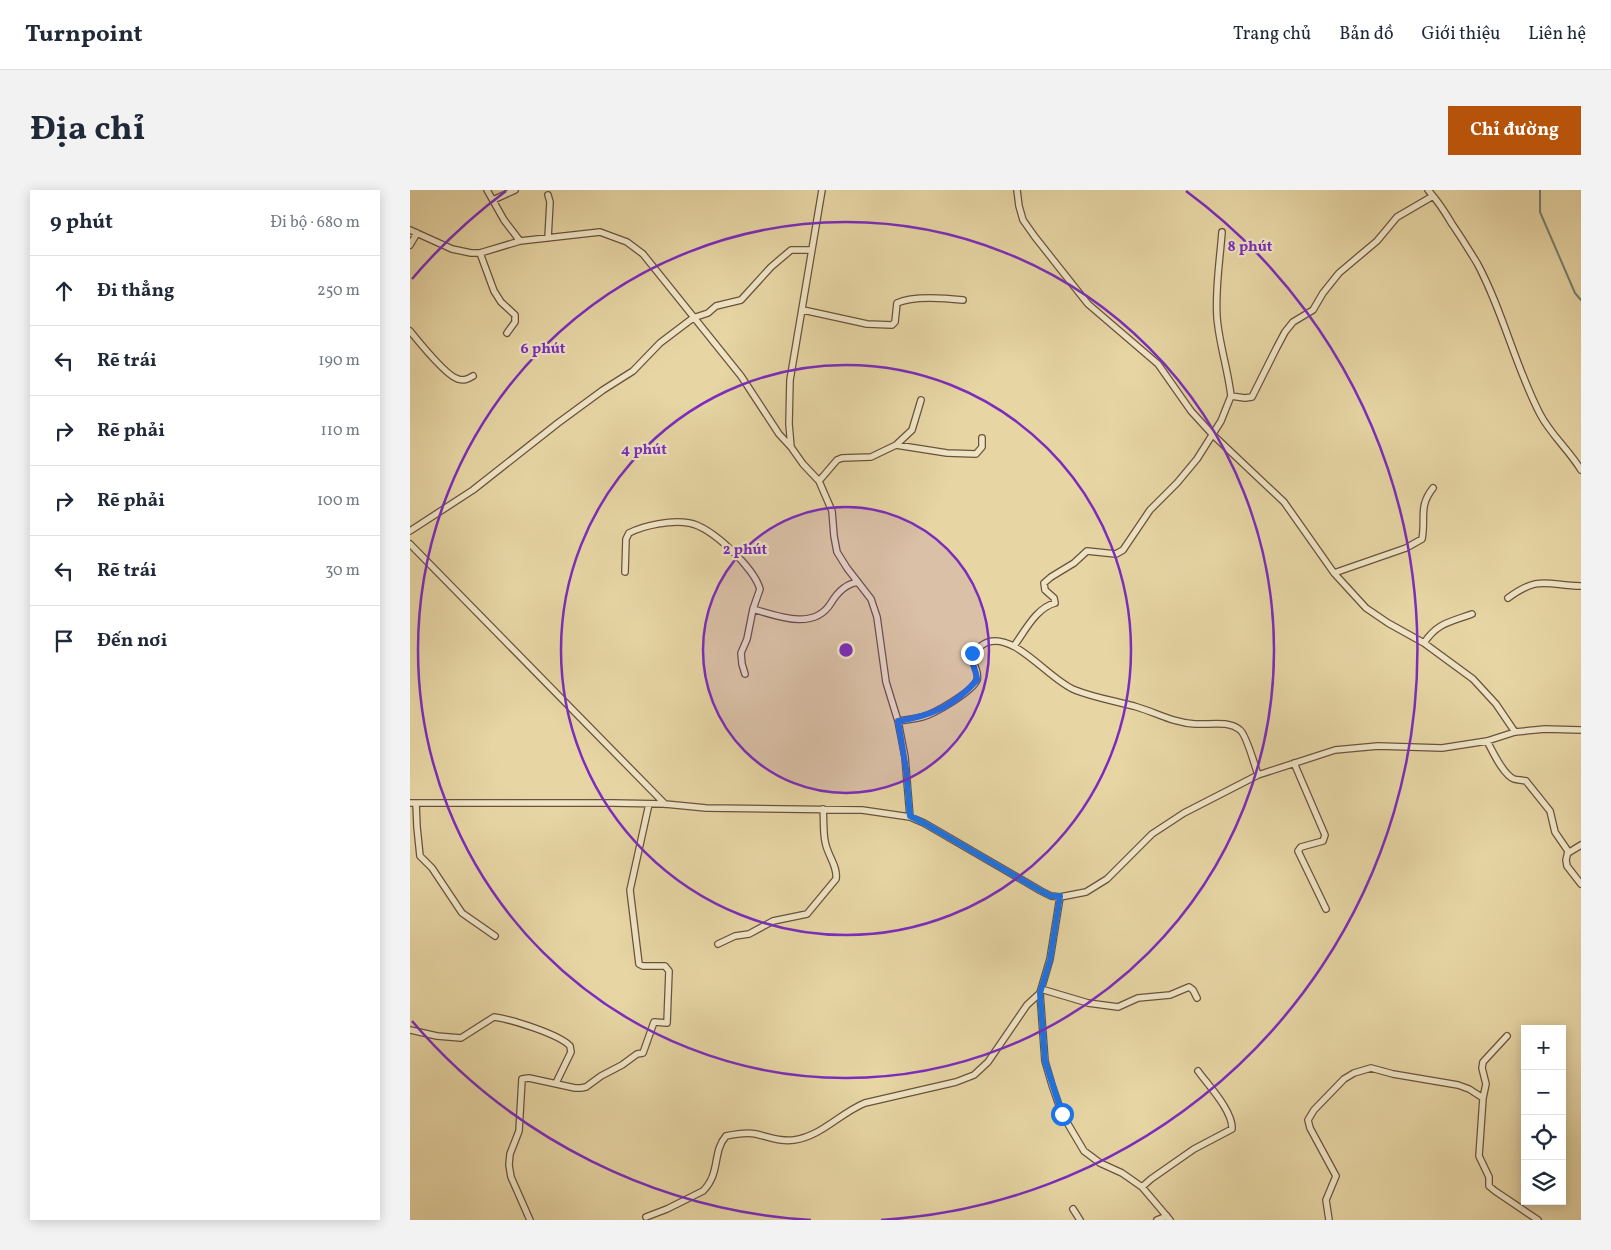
<!DOCTYPE html>
<html lang="vi">
<head>
<meta charset="utf-8">
<style>
  :root { --surface:#fff; --page:#f2f2f3; --text:#1f2937; --muted:#747a83; --line:#e0e1e3; --accent:#b45309 }
  body { margin:0; font-family:Vollkorn,serif; background:var(--page); color:var(--text) }
  .controls { position:absolute; right:15px; bottom:15px; display:grid; overflow:hidden; border-radius:0px; box-shadow:0 2px 12px #0003 }
  .controls button { width:45px; height:45px; display:grid; place-items:center; padding:0; border:0; border-bottom:1px solid var(--line); background:var(--surface); color:var(--text); font:25px sans-serif }
  .stop { position:absolute; width:15px; height:15px; margin:-11px; border:4px solid #1a73e8; border-radius:50%; background:#fff }
  .stop.end { background:#1a73e8; border-color:#fff; box-shadow:0 1px 5px #0008 }
  .list { margin:0; padding:0; list-style:none }
  h2 { display:flex; justify-content:space-between; align-items:center; height:65px; margin:0; padding:0 20px; font-size:21px }
  h2 small { font-size:16px; font-weight:400; color:var(--muted) }
  .list li { display:grid; grid-template-columns:32px 1fr auto; gap:15px; align-items:center; box-sizing:border-box; height:70px; padding:0 20px; border-top:1px solid var(--line) }
  .list b { display:block; font-size:19px; white-space:nowrap }
  .list em { font-size:16px; font-style:normal; color:var(--muted) }
  .icon { flex:none; width:28px; height:28px; fill:none; stroke:currentColor; stroke-width:2; stroke-linecap:round; stroke-linejoin:round }
  .map { position:relative; flex:none; width:1171px; height:1030px; overflow:hidden; border-radius:0px }
  header { display:flex; align-items:center; gap:30px; box-sizing:border-box; height:70px; padding:0 25px; background:var(--surface); border-bottom:1px solid var(--line) }
  header strong { font-size:24px }
  nav { display:flex; gap:28px; margin-inline-start:auto; font-size:18px }
  .intro { display:flex; align-items:center; justify-content:space-between; box-sizing:border-box; height:120px; padding:0 30px }
  h1 { margin:0; font-size:35px }
  .button { padding:12px 22px; border-radius:0px; background:var(--accent); color:#fff; font-size:18px; font-weight:700 }
  main { display:flex; gap:30px; padding:0 30px }
  aside { flex:1; background:var(--surface); border-radius:0px; box-shadow:0 2px 12px #0003 }
  .map>svg:first-child { display:block }
  .lines { fill:none; stroke-linecap:round; stroke-linejoin:round }
  .stream { stroke:#747e72; stroke-width:2 }
  .minor-casing { stroke:#69523e; stroke-width:8 }
  .minor { stroke:#efe4c4; stroke-width:5.5 }
  .route { stroke:#1a73e8; stroke-width:6 }
  .ring { fill:none; stroke:#7b2cbf; stroke-width:2.5 }
  .centre { fill:#7b2cbf; stroke:#efe4c4; stroke-width:2.5 }
  .ring-label { font-size:15px; text-anchor:middle; font-weight:bold; fill:#7b2cbf; stroke:#efe4c4; stroke-width:4.5; stroke-linejoin:round; paint-order:stroke }
</style>
</head>
<body>
<header>
<strong>Turnpoint</strong>
<nav><a>Trang chủ</a><a>Bản đồ</a><a>Giới thiệu</a><a>Liên hệ</a></nav>
</header>
<div class="intro"><h1>Địa chỉ</h1><a class="button">Chỉ đường</a></div>
<main>
<aside>
<h2>9 phút<small>Đi bộ · 680 m</small></h2>
<ul class="list">
<li><svg class="icon" aria-label="ahead" viewBox="0 0 24 24"><path d="M12 20V5M6 11l6-6 6 6"/></svg><div><b>Đi thẳng</b></div><em>250 m</em></li>
<li><svg class="icon" aria-label="left" viewBox="0 0 24 24"><path d="M17 20v-9H6M10 6l-5 5 5 5"/></svg><div><b>Rẽ trái</b></div><em>190 m</em></li>
<li><svg class="icon" aria-label="right" viewBox="0 0 24 24"><path d="M7 20v-9h11M14 6l5 5-5 5"/></svg><div><b>Rẽ phải</b></div><em>110 m</em></li>
<li><svg class="icon" aria-label="right" viewBox="0 0 24 24"><path d="M7 20v-9h11M14 6l5 5-5 5"/></svg><div><b>Rẽ phải</b></div><em>100 m</em></li>
<li><svg class="icon" aria-label="left" viewBox="0 0 24 24"><path d="M17 20v-9H6M10 6l-5 5 5 5"/></svg><div><b>Rẽ trái</b></div><em>30 m</em></li>
<li><svg class="icon" aria-label="arrive" viewBox="0 0 24 24"><path d="M6 21V4h12l-3 4 3 4H6"/></svg><div><b>Đến nơi</b></div></li>
</ul>
</aside>
<div class="map">
<svg width="1171" height="1030" viewBox="0 0 1171 1030">
  <rect width="100%" height="100%" fill="#e7d5a4"/>
  <filter id="stains"><feTurbulence type="fractalNoise" baseFrequency=".004" numOctaves="4"/><feColorMatrix values="0 0 0 0 .2 0 0 0 0 .09 0 0 0 0 .02 0 0 0 .5 -.17"/></filter>
  <radialGradient id="worn" r=".72"><stop offset=".6" stop-color="#630" stop-opacity="0"/><stop offset="1" stop-color="#630" stop-opacity=".3"/></radialGradient>
  <g class="lines">
    <!-- stream -->
    <path class="stream" d="M1130,0V22L1165,103L1171,110"/>
    <!-- minor casing -->
    <g class="minor-casing">
      <path id="minor" d="M77,0L94,30L110,51
        M607,0L609,16L613,30L625,47L678,114L748,174L781,221L802,244L874,312L924,383L956,418L978,433L1014,453L1063,489L1086,514L1105,542
        M1018,0C1027,10 1035,22 1042,34C1051,47 1059,60 1067,73C1093,121 1105,176 1130,224C1141,245 1159,260 1171,280
        M83,10L105,0
        M0,40L42,59L61,63H70L110,51L190,42L217,52L233,64L331,186L369,244L381,257L393,274L409,291L412,298L422,321L424,346L427,362L437,378L461,409L467,427L476,492L488,531L495,567L500,627
        M812,42C810,70 805,98 807,127C809,154 818,179 821,206
        M138,48L140,12L138,5
        M0,55L7,43
        M70,63L84,101L91,112L105,125V132L97,143
        M393,120L457,134L482,135L485,132L487,113C504,105 535,108 553,110
        M0,141C9,152 36,186 48,189C54,191 58,189 63,186
        M486,255L502,240L511,210
        M381,257L379,234L380,190L412,0
        M409,291L427,270L432,268L461,267L486,255L537,263L566,264L572,257V248
        M0,341L63,300L148,233L193,200L223,181L250,153L283,128L298,123L306,116L331,110L361,77L381,60H401
        M0,354L255,614
        M215,382L216,349L219,343C235,335 261,330 279,333C302,337 344,378 350,399L343,419
        M924,383L996,358L1012,349C1016,328 1008,317 1023,298
        M1098,408C1129,385 1136,395 1171,396
        M1014,453C1027,433 1040,432 1062,424
        M604,456C615,441 626,418 645,413L644,408L635,400L634,393L641,387L664,373L677,361L706,364L713,360L740,320L767,293L787,269L811,231L821,206L835,208L842,207L867,157L875,142L883,132L903,120L913,103L929,83L967,51L987,27L1023,6
        M335,484L332,474L331,463L337,449L343,419C367,426 404,441 421,413C427,403 435,394 448,392
        M488,531C496,530 504,529 512,527C524,524 562,502 567,490C570,480 560,472 562,463C567,459 572,454 578,452C606,443 639,490 665,500C685,508 706,511 727,517C747,523 764,533 785,534C799,535 818,530 830,540C836,544 845,576 848,585
        M1077,551C1082,560 1093,585 1104,589C1107,590 1112,590 1116,591L1140,621L1145,642L1158,661L1156,670L1157,676L1171,694
        M884,573L915,645L913,651L891,657L888,661L916,719
        M0,613H203L255,614L296,618L452,620L500,627L514,633L631,701L641,706L650,707L676,702L697,689L742,644L774,623L848,585L925,560L968,556L1032,558L1077,551L1105,542L1135,539L1171,540
        M6,613L7,637L10,666L22,678L52,723L85,746
        M1158,663L1171,655
        M650,707L640,769L630,803L635,871L642,895L652,924L674,961L690,973L712,983L732,997L760,1030
        M308,754L325,746L339,744L363,731L397,724L426,689C428,676 417,665 415,651C413,641 414,630 413,619
        M631,799L678,813L708,817L728,808L760,805L779,797L783,800L787,808
        M0,840L27,846L51,848L84,827C100,829 149,844 160,856L161,862L146,893
        M1073,908L1076,894L1072,878L1073,872L1097,846
        M732,997L741,989L784,959L822,939C823,921 798,895 788,881
        M663,1019L670,1030
        M236,1027L257,1019L293,1001C311,983 302,962 316,946C325,944 337,942 346,944C359,947 371,952 384,950C412,946 430,923 455,913L546,892L564,885L578,872L617,815L630,803
        M120,1030L101,987L99,975L100,964L109,941L112,889L119,888L165,898H171L176,897L191,886L212,875L227,864L233,863L244,832L257,833L259,781L255,776H233L229,774L220,700L239,614
        M747,1030L757,1026
        M919,1030L916,1010L926,986L900,938L898,930L904,920L934,889L944,883L961,878L983,884L1048,895L1059,899L1073,908L1069,966L1079,987V996L1085,1001L1128,1030"/>
    </g>
    <!-- minor -->
    <use href="#minor" class="minor"/>
  </g>
  <g class="lines">
    <!-- route -->
    <path class="route" d="M562,463C560,472 567,481 567,490C544,516 521,526 488,531L496,579L500,626L514,633L631,701L641,706H650L640,770L630,803L635,871L652,924"/>
  </g>
  <!-- distance rings -->
  <circle cx="436" cy="460" r="143" fill="#7b2cbf" fill-opacity=".12"/>
  <g class="ring">
    <circle cx="436" cy="460" r="143"/>
    <circle cx="436" cy="460" r="285"/>
    <circle cx="436" cy="460" r="428"/>
    <path d="M401 1030A571 571 0 0 1 2 831M2 89A571 571 0 0 1 96 1M776 1A571 571 0 0 1 471 1030"/>
  </g>
  <circle cx="436" cy="460" r="8" class="centre"/>
  <g class="ring-label">
    <text x="840" y="61">8 phút</text>
    <text x="133" y="163">6 phút</text>
    <text x="234" y="264">4 phút</text>
    <text x="335" y="364">2 phút</text>
  </g>
  <rect width="100%" height="100%" filter="url(#stains)"/>
  <rect width="100%" height="100%" fill="url(#worn)"/>
</svg>
<div class="controls">
<button>+</button>
<button>−</button>
<button><svg class="icon" aria-label="locate" viewBox="0 0 24 24"><circle cx="12" cy="12" r="6"/><path d="M12 2v4M12 18v4M2 12h4M18 12h4"/></svg></button>
<button><svg class="icon" aria-label="layers" viewBox="0 0 24 24"><path d="M12 4l9 5-9 5-9-5zM3 14l9 5 9-5"/></svg></button>
</div>
<div class="stop" style="left:652px;top:924px"></div>
<div class="stop end" style="left:562px;top:463px"></div>
</div>
</main>
</body>
</html>
